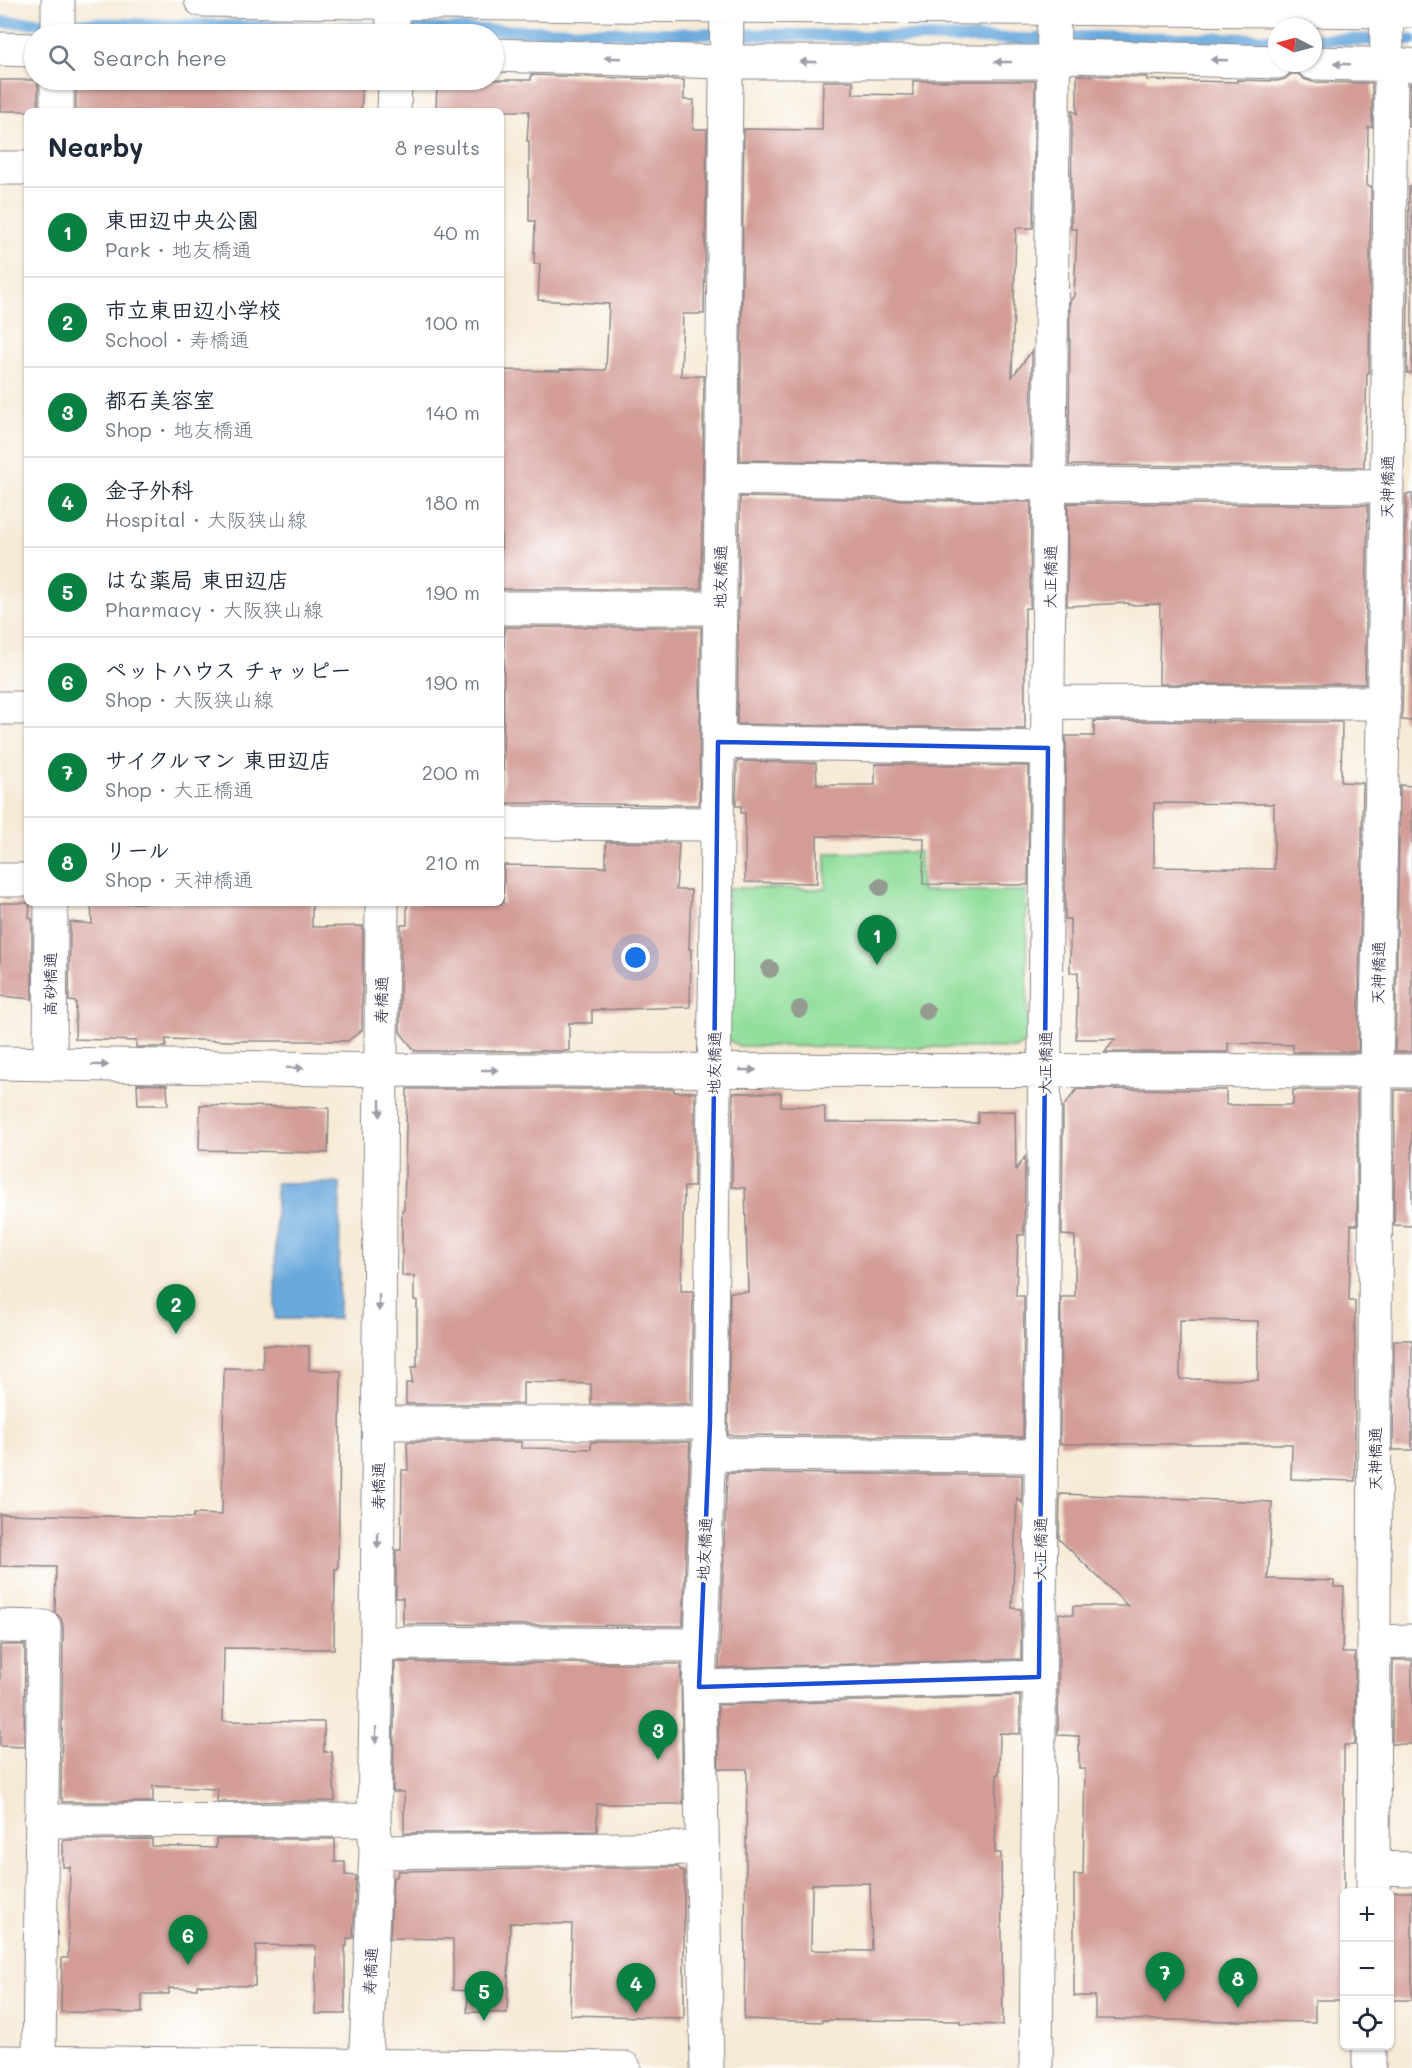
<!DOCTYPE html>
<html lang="en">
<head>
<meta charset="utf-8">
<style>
  :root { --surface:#fff; --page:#f2f2f3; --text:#1f2937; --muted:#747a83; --line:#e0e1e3; --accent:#0b8043 }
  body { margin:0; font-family:Mali,"Klee One",sans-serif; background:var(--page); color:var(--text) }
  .controls { position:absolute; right:18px; bottom:18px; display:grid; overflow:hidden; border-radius:9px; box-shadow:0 2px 4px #0004 }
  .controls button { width:54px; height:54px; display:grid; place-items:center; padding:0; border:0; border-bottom:2px solid var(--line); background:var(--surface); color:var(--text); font:30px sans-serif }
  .compass { position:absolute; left:1268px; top:18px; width:54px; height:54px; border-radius:50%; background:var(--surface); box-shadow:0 2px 4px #0004; rotate:276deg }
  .you { position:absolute; left:636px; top:958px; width:21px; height:21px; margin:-15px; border:4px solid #fff; border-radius:50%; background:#1a73e8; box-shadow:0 0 0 9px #1a73e833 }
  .badge { display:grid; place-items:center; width:39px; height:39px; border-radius:50%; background:var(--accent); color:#fff; font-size:20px; font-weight:700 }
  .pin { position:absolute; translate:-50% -50px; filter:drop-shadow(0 2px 3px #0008) }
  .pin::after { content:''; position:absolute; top:32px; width:21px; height:18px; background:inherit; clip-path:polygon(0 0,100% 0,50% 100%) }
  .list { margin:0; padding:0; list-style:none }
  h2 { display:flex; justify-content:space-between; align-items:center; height:78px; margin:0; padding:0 24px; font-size:26px }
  h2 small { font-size:20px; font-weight:400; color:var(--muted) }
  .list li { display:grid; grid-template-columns:39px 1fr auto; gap:18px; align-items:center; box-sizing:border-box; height:90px; padding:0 24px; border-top:2px solid var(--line) }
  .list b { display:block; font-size:22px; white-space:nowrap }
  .list p { margin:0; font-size:20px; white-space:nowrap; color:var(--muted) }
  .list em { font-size:20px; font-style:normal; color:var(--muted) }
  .icon { flex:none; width:33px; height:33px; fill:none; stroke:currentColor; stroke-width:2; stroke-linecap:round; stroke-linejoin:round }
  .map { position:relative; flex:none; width:1412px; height:2068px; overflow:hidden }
  .search { position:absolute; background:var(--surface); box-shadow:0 2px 4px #0004; left:24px; top:24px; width:480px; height:66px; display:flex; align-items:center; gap:15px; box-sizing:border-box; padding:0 21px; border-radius:33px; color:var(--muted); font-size:22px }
  .panel { position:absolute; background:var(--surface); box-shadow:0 2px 4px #0004; left:24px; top:108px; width:480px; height:798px; border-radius:9px }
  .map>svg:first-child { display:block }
  .green { fill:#91de9b; stroke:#5a806b; stroke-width:1.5 }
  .water { fill:#69a9dc; stroke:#46668c; stroke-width:1.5 }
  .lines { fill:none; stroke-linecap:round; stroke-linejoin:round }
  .stream { stroke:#69a9dc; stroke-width:12 }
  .building { fill:#d39c96; fill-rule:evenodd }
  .minor-casing { stroke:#8c8688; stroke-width:35 }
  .major-casing { stroke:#8c8688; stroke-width:35 }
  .minor { stroke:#fff; stroke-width:33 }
  .major { stroke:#fff; stroke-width:33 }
  .tree { fill:#949b91 }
  .oneway { fill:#9c9ca7 }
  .marked { fill:none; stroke:#1d4ed8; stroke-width:4.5; stroke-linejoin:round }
  .labels { text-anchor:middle; stroke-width:6; stroke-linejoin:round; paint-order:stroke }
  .street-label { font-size:16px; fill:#22223b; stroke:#fff }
</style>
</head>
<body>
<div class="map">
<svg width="1412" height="2068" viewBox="0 0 1412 2068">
  <rect width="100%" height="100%" fill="#fff"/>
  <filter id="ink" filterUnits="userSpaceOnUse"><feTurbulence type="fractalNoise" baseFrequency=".0167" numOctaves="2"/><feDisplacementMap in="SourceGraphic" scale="12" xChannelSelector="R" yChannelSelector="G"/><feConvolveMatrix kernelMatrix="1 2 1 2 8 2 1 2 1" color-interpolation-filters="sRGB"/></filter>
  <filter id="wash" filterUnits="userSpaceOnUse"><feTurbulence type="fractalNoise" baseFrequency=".008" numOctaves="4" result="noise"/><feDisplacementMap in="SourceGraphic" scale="24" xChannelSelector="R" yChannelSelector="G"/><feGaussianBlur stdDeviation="1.35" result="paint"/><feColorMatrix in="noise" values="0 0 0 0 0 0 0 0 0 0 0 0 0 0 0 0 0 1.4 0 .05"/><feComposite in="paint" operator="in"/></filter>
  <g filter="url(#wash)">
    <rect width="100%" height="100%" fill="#f6ead6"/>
    <!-- green -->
    <path class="green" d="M920,852L921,891H1026L1028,1040L1017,1048L738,1046L726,1038L727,888L826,889V853Z"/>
    <!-- water -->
    <path class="water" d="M276,1183H340L339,1319H275Z"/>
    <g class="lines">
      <!-- stream -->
      <path class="stream" d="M0,22L1027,39L1083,37L1277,39
        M1313,39L1412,40"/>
    </g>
    <g id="blocks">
      <!-- building -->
      <path class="building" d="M1291,74H1298L1304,79L1313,82L1372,83V127H1368L1367,186H1371L1369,373H1367L1364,467L1069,465L1070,301L1074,296L1077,229H1071L1072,110L1077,114V75L1147,77V80L1237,82V80L1277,81L1285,79Z
        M531,75L684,80V100H694L693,129H707L704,314H683L681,376H704L701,589H501V370L560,371V369L606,370L609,304L538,300L540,264H534L535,221H529V141H527L529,111H436L437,80H531Z
        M0,80H38V111H0Z
        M76,80H178V82L363,80L361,111H76Z
        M823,81H853V94L913,95V81H1035L1033,228H1016L1012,377L1032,351L1031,465L740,460L744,129L822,130Z
        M1412,83V127H1409L1410,84Z
        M1409,187H1412V373H1407Z
        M1406,494H1412V721L1402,720Z
        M740,497L1031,502L1030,608H1025V729L737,724Z
        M1068,503L1368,505L1365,684H1159L1160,604L1129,605V603L1067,606Z
        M504,627H701L699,805L503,803Z
        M1094,721L1342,722L1341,782L1363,783L1358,1052H1293V1045L1228,1043V1052H1105L1115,1039H1076L1078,972L1070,973V919H1065L1066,736H1094ZM1154,803L1274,804V869L1154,867Z
        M737,761L816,763L817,785H875V764L1029,766L1028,885L923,884L924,838L817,836V883L745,882V813H741V806H736Z
        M1400,785L1412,786V1052H1395Z
        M606,842L679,843L676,890H691L689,949H691L690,1007L592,1010V1023H569V1051H415L400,1032L401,925H407V903H503L504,865L606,867Z
        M0,903H30L29,918L32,919V999L0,996Z
        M91,903H312V927L363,926L362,1030L348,1041H230L166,1039V1047H136V1041L75,1039L76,1002L69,1001L70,922L92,924Z
        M137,1084L167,1085L168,1105H138Z
        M407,1089H674V1092H695L694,1187H684L681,1291H693L691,1404H591V1384L523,1382V1404H406V1383H412V1367H417V1300H414V1276H402V1210H404Z
        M1077,1089L1226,1090V1105H1293V1090H1357V1225H1351L1349,1301H1355V1481L1291,1479L1292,1444H1060L1061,1297H1075V1236L1062,1235L1063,1107ZM1180,1320L1258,1321V1380L1180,1379Z
        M1395,1090H1412V1226L1394,1225Z
        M733,1093H781V1106L825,1107V1122L978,1123V1112L1015,1111L1016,1170L1025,1157L1024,1235H1018L1016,1296H1024L1023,1437L728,1435L730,1292H748L745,1188L732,1187Z
        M200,1105L329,1108L328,1153L199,1150Z
        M1394,1340H1412V1450H1393Z
        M263,1345L309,1346V1370L341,1371L338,1569H335L334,1649L224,1648L223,1721L324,1722V1752H332L335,1801L217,1802L218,1789L153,1786V1802H62V1798H61L63,1627L61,1618L55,1613L56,1567L0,1566V1514L193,1518V1514L222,1515L224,1368L263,1369Z
        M407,1442H521V1448L591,1449V1442H690L683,1626L403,1624V1598H396V1550H401L402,1470H408Z
        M727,1473L1022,1475V1503L1017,1498L1012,1608L1021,1609V1659L719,1668Z
        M1060,1494L1272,1502L1268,1579L1334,1581V1587H1344L1342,1653H1355V1745H1344V2000H1315V2022L1095,2019V1996H1074V1875H1083L1085,1769H1079V1736L1058,1735L1059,1613L1073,1615V1606H1128L1059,1539Z
        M0,1645H25L24,1747L0,1746Z
        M1393,1660H1412V1744H1392Z
        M395,1662L681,1664L683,1804H597V1831L404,1833V1792H393Z
        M1020,1696V1734L1000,1733L999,1774H997L995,1853H1001L1003,2025L960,2024V2021L822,2020V2022L744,2019L747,1769H719L718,1705ZM870,1883L872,1951L811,1950L812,1884Z
        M152,1839V1846L216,1848V1839H335V1862H345V1875L356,1876L353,1938H347V1946H345V2014H315L316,1946L256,1945L255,1986L197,1985V1989L169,1988V1994H142V2013L61,2012L62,1958H68L70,1867H63V1840Z
        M678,1867L684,1873V2018L570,2015L572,1924L510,1923L507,2013L467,2012L468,1991L453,1990V1939L390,1938L393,1877H397L398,1871Z
        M1392,1892H1412V2000H1389V1901Z"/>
    </g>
  </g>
  <g filter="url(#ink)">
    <use href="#blocks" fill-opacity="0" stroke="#8c8688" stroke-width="1.5"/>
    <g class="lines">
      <!-- minor casing -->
      <g class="minor-casing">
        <path id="minor" d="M58,0V34
          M201,0L599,5L1412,11
          M391,0L394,34
          M0,49L34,50
          M494,55L723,62H1052L1072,56L1277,62
          M1313,63L1410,65
          M57,111V80
          M394,111L395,80
          M0,168H27
          M722,478L1051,484L1387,486
          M501,608H720
          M1049,702L1384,703
          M0,708H27
          M718,742L1048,748
          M501,823L717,824
          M0,880H27
          M0,1063L380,1070L1412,1071
          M50,1064L51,903
          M378,1423H710
          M708,1454L1041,1456
          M0,1626L44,1627L39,2063
          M1375,1642L1412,1641
          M377,1643L700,1645
          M699,1687L1039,1677
          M41,1821L374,1820
          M376,1852L703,1848
          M1374,1868L1412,1869
          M1373,1892L1376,1070L1386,574L1391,65L1387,55L1386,0
          M365,2068L376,1852L374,1820L377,1643L382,903
          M707,2068L699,1687L710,1423L727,0
          M1036,2068L1054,0
          M1369,2068V2046"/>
      </g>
      <!-- major casing -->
      <g class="major-casing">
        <path id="major" d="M0,2062L624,2068"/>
      </g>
      <!-- minor -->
      <use href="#minor" class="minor"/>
      <!-- major -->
      <use href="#major" class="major"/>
    </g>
    <!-- trees -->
    <g class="tree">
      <circle cx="881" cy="887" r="9"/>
      <circle cx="770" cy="969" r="9"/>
      <circle cx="800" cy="1009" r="9"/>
      <circle cx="926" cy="1011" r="9"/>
    </g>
    <!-- one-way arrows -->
    <defs><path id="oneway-solid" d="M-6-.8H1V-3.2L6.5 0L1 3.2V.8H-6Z" transform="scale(1.5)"/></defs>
    <g class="oneway">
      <use href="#oneway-solid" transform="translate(613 58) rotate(-178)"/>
      <use href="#oneway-solid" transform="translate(1219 60) rotate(-178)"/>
      <use href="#oneway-solid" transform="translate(808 62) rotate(180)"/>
      <use href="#oneway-solid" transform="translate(1003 62) rotate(180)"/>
      <use href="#oneway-solid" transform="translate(1342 64) rotate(-178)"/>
      <use href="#oneway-solid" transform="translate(100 1065) rotate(1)"/>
      <use href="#oneway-solid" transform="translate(295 1068) rotate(1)"/>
      <use href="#oneway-solid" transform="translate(490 1070)"/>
      <use href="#oneway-solid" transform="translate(748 1070)"/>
      <use href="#oneway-solid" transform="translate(380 1108) rotate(90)"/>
      <use href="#oneway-solid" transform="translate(379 1303) rotate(90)"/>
      <use href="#oneway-solid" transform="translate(378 1540) rotate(90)"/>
      <use href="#oneway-solid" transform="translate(376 1735) rotate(91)"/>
    </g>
  </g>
  <!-- marked area -->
  <path class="marked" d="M718,742L1048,748L1039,1677L699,1687L710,1423Z"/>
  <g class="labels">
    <!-- street labels -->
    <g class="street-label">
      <text transform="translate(1387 487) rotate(-89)" y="6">天神橋通</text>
      <text transform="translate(720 577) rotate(-89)" y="6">地友橋通</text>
      <text transform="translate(1050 577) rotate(-89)" y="6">大正橋通</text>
      <text transform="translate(1378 973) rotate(-89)" y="6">天神橋通</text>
      <text transform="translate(50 984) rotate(-90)" y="6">高砂橋通</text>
      <text transform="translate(381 1000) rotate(-89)" y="6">寿橋通</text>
      <text transform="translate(714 1063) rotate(-89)" y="6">地友橋通</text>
      <text transform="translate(1045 1063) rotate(-89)" y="6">大正橋通</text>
      <text transform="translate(1375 1459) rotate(-90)" y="6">天神橋通</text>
      <text transform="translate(378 1486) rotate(-90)" y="6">寿橋通</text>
      <text transform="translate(704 1549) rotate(-87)" y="6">地友橋通</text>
      <text transform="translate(1040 1549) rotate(-89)" y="6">大正橋通</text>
      <text transform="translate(370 1971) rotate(-87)" y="6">寿橋通</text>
    </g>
  </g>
</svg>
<div class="controls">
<button>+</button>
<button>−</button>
<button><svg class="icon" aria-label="locate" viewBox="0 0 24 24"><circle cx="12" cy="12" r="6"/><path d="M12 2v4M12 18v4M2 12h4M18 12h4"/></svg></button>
</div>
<svg class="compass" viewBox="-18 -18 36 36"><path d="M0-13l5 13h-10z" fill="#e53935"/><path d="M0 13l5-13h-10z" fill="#747a83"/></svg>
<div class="you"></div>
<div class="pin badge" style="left:877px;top:965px">1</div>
<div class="pin badge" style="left:176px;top:1334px">2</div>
<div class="pin badge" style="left:658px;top:1760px">3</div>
<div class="pin badge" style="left:636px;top:2013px">4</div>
<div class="pin badge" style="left:484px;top:2021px">5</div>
<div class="pin badge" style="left:188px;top:1965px">6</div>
<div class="pin badge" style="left:1165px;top:2002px">7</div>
<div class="pin badge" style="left:1238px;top:2008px">8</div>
<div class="search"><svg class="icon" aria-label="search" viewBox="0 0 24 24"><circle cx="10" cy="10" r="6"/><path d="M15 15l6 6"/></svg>Search here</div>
<section class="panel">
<h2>Nearby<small>8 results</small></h2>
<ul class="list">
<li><span class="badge">1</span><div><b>東田辺中央公園</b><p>Park · 地友橋通</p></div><em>40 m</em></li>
<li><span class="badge">2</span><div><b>市立東田辺小学校</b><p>School · 寿橋通</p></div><em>100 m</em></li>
<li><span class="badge">3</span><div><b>都石美容室</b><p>Shop · 地友橋通</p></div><em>140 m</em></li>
<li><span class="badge">4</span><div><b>金子外科</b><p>Hospital · 大阪狭山線</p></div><em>180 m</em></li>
<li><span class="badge">5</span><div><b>はな薬局 東田辺店</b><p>Pharmacy · 大阪狭山線</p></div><em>190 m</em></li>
<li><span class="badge">6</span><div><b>ペットハウス チャッピー</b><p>Shop · 大阪狭山線</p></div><em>190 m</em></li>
<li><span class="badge">7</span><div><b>サイクルマン 東田辺店</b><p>Shop · 大正橋通</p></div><em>200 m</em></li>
<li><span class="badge">8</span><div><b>リール</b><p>Shop · 天神橋通</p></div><em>210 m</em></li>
</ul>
</section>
</div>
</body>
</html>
